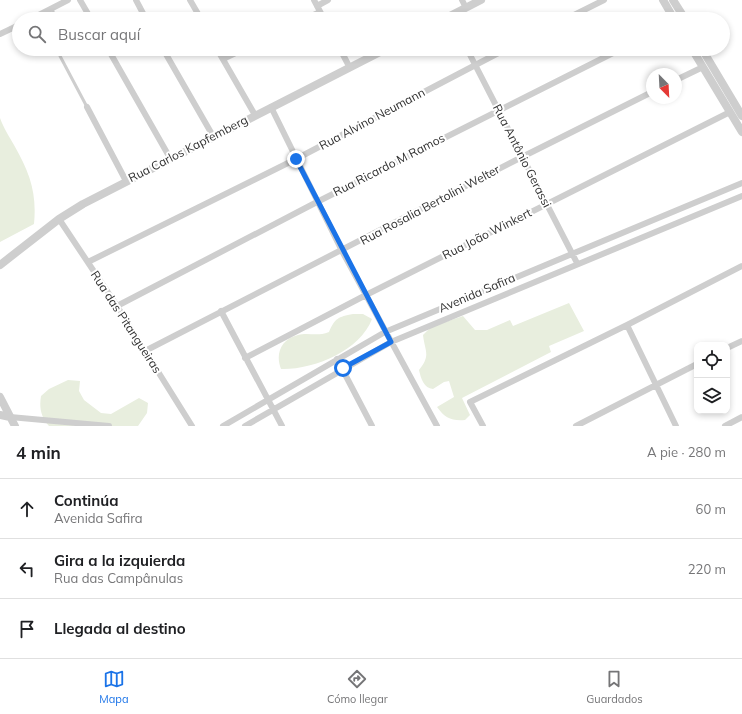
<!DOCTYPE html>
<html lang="es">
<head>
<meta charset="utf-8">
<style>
  :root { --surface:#fff; --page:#f2f2f2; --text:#202124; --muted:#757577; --line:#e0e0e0; --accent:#1a73e8 }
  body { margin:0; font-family:Mulish,sans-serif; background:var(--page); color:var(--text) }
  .controls { position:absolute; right:12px; bottom:12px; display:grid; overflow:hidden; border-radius:8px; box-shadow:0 2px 6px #0003 }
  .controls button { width:36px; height:36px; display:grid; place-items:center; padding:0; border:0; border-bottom:1px solid var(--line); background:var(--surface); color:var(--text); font:20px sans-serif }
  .compass { position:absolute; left:646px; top:68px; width:36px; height:36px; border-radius:50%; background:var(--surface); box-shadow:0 2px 6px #0003; rotate:156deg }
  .stop { position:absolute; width:12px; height:12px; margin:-9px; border:3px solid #1a73e8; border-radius:50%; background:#fff }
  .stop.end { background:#1a73e8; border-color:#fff; box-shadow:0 1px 4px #0008 }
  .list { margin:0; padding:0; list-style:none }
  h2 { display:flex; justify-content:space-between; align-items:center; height:52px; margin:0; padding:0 16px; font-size:17px }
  h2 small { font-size:13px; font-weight:400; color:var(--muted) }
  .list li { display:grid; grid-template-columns:26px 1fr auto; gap:12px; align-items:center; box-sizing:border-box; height:60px; padding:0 16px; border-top:1px solid var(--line) }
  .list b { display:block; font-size:15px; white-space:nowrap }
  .list p { margin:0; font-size:13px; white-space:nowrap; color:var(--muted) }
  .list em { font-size:13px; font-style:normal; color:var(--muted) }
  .icon { flex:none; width:22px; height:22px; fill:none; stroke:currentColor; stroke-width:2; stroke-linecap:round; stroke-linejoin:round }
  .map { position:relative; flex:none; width:742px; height:426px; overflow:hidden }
  .search { position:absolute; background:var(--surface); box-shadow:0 2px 6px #0003; left:12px; right:12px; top:12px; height:44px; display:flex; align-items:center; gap:10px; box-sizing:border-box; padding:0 14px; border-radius:22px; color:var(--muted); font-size:15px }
  .sheet { height:232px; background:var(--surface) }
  nav { display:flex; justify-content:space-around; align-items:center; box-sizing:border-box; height:56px; border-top:1px solid var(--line); background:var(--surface); font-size:11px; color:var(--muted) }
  nav a { display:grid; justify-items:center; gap:2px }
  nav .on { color:var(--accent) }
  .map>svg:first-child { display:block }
  .green { fill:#e8eede }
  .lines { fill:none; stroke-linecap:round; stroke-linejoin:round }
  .service { stroke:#cecece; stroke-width:3 }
  .minor { stroke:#cecece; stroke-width:6 }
  .tertiary { stroke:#cecece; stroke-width:8 }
  .route { stroke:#1a73e8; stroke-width:5 }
  .labels { text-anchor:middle; stroke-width:4; stroke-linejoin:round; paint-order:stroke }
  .street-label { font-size:12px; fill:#313131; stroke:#fff }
</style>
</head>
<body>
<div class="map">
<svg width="742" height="426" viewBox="0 0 742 426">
  <rect width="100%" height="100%" fill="#fff"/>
  <!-- green -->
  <path class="green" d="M0,118C4,129 9,136 14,145C30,173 37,193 34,224L0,242Z
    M569,303L584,331L549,346L551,352L462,398L470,415L465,420C451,421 445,418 437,407L454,397L449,381L444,382L433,389C424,388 421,379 419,370C431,355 425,352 423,335L431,327L463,316L475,330H487L510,320L513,326Z
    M353,314H363L372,319C360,351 313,370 281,369C275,354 281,339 298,335C309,332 316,337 329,332C335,318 338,317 353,314Z
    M68,380L80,381L79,391L84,400L101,413L111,414L139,398L148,403L147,413L138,426H49C41,417 39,408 41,396L49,389Z"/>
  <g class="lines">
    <!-- service -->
    <path class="service" d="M52,9L56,19
      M61,49L60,56L87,107"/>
    <!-- minor -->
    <path class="minor" d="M80,0L91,19
      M136,0L146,19
      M190,0L201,19
      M314,0L324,19
      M462,0L466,8
      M317,6L328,0
      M31,19L68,0
      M305,19L320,12
      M566,19L604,0
      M0,34L19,25
      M108,49L170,158
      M163,49L213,136
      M217,49L255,115
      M340,49L350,68
      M467,49L577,263
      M223,59L244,49
      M676,80L703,67
      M87,107L126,181
      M271,107L342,251L437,426
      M59,219L117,306L192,426
      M88,262L296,159L506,49
      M117,306L317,202L621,49
      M221,311L282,426
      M627,325L676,426
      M727,348L742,341
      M145,351L522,157L652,92
      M245,358L366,295L730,112
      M337,359L372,426
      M10,417L109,426
      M223,426L385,332L742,183
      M245,426L391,342L742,196
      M483,426L470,402L627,325L742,266
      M576,426L697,364
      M725,426L742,417"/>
    <!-- tertiary -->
    <path class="tertiary" d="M663,0L674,19
      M673,0L685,19
      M444,19L481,0
      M692,49L742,132
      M702,49L742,116
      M0,265L59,219L83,204L386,49
      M0,397L15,426
      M0,415L10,417"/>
  </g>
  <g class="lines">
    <!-- route -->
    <path class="route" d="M296,159L391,342L343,368"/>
  </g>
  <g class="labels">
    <!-- street labels -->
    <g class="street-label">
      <text transform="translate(372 119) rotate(-28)" y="4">Rua Alvino Neumann</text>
      <text transform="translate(188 149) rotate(-27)" y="4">Rua Carlos Kapfemberg</text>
      <text transform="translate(522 156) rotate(63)" y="4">Rua Antônio Gerassi</text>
      <text transform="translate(389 165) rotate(-27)" y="4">Rua Ricardo M Ramos</text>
      <text transform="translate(430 205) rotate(-28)" y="4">Rua Rosalia Bertolini Welter</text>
      <text transform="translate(487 234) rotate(-27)" y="4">Rua João Winkert</text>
      <text transform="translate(477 293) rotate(-23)" y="4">Avenida Safira</text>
      <text transform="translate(126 322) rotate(57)" y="4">Rua das Pitangueiras</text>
    </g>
  </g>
</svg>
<div class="controls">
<button><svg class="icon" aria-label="locate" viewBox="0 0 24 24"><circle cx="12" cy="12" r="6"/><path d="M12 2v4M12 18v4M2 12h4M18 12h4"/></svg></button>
<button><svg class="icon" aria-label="layers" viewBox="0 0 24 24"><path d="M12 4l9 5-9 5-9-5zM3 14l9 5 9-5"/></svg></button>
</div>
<svg class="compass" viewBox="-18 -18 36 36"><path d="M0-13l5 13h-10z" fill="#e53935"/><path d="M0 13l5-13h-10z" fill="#757577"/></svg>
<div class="stop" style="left:343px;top:368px"></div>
<div class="stop end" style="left:296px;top:159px"></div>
<div class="search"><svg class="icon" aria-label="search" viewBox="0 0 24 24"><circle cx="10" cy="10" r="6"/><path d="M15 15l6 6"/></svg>Buscar aquí</div>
</div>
<section class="sheet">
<h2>4 min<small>A pie · 280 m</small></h2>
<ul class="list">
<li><svg class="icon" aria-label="ahead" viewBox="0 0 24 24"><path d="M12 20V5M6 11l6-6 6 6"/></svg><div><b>Continúa</b><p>Avenida Safira</p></div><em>60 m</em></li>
<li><svg class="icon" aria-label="left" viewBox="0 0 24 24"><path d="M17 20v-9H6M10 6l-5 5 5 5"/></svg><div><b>Gira a la izquierda</b><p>Rua das Campânulas</p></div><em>220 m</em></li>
<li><svg class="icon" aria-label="arrive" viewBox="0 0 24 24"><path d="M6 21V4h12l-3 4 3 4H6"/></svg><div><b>Llegada al destino</b></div></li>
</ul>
</section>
<nav>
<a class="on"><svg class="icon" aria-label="map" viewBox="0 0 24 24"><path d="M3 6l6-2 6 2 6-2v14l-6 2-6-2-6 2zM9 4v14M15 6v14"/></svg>Mapa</a>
<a><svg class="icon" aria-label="directions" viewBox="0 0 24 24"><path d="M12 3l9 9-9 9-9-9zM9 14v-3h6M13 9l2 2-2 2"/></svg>Cómo llegar</a>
<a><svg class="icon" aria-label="saved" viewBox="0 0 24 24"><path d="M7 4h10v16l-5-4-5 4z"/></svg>Guardados</a>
</nav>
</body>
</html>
